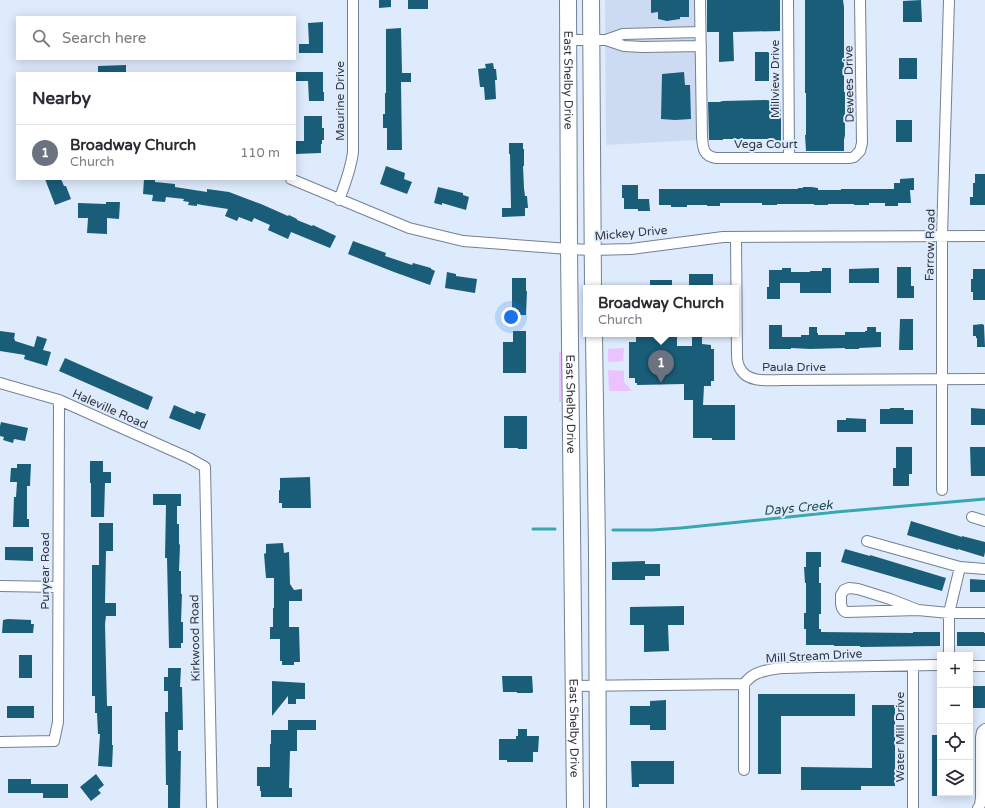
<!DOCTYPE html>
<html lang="en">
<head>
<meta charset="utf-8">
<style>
  :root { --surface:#fff; --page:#f2f2f3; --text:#2b2b33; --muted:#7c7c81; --line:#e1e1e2; --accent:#748433 }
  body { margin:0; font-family:"Varela Round",sans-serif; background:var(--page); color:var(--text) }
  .controls { position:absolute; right:12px; bottom:12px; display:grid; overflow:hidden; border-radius:0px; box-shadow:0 2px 10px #0003 }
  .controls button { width:36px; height:36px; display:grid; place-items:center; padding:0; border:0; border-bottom:1px solid var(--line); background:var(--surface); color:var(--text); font:20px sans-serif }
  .you { position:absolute; left:511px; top:317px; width:14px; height:14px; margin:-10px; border:3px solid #fff; border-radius:50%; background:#1a73e8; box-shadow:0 0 0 6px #1a73e833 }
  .badge { display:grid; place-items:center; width:26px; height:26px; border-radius:50%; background:var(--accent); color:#fff; font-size:13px; font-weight:700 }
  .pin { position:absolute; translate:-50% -33px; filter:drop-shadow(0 1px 2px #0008) }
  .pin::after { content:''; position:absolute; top:21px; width:14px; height:12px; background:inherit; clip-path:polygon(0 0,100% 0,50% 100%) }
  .popup { position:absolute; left:583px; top:285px; width:156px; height:52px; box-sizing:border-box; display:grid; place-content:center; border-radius:0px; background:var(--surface); filter:drop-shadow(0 1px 3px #0005); font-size:13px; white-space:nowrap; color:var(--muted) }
  .popup b { font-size:15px; color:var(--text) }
  .popup::after { content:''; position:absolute; left:50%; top:100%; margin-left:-8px; border:8px solid transparent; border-top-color:var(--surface) }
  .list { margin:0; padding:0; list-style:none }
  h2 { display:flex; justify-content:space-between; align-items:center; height:52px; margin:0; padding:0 16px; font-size:17px }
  h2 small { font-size:13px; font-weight:400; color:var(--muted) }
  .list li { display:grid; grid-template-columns:26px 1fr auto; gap:12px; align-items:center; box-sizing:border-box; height:56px; padding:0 16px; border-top:1px solid var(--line) }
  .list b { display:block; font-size:15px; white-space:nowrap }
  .list p { margin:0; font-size:13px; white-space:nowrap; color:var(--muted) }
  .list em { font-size:13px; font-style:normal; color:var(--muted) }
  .icon { flex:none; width:22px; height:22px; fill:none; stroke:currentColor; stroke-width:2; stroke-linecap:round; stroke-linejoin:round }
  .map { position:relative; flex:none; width:985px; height:808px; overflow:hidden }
  .search { position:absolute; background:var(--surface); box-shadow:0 2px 10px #0003; left:16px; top:16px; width:280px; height:44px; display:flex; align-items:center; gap:10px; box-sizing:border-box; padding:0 14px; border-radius:0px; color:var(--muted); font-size:15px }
  .panel { position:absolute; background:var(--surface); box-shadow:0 2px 10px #0003; left:16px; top:72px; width:280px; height:108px; border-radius:0px }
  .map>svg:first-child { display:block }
  .built { fill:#cddbf2 }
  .green { fill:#e9c2ff }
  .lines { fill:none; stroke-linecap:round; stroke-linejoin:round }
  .stream { stroke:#37a7b0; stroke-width:3 }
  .building { fill:#195d79 }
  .minor-casing { stroke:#738195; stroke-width:12 }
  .primary-casing { stroke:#738195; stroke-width:18 }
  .minor { stroke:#fff; stroke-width:10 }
  .primary { stroke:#fff; stroke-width:16 }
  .labels { text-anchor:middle; stroke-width:4; stroke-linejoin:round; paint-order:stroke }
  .street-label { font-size:12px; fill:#313740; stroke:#deebfd }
  .water-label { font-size:13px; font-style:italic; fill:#1d4c50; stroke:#deebfd }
</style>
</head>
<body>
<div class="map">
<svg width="985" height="808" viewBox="0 0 985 808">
  <rect width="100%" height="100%" fill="#deebfd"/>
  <!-- built -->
  <path class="built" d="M605,0H695L697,140L606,145Z"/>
  <!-- green -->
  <path class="green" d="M624,348L623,361L608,362V349Z
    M559,352H561V402H559Z
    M608,370L624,371V382L632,391H609Z"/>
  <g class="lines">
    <!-- stream -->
    <path class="stream" d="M533,529H555
      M613,530H652L681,528L836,512L985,499"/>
  </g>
  <!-- building -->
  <path class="building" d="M379,0H391V7L379,8Z
    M408,0H428V9H408Z
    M651,0H689V17H680V19L667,21L658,19V12L651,13Z
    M707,0H780V31L733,32L734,61L719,62V32H707Z
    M805,0H843L844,7V92H845V135L844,140V151H806L805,135H806V93H805Z
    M921,0L922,22H903V1Z
    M323,22V53H299V44H309L308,23Z
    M401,28L402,73H411V82H401L402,150H387V128H383V114H385V93H386V29Z
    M755,52H768L769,53V81H755Z
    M899,58H917V79H899Z
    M493,63L494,69H496L497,80H495L496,99L485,100L484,87H480L478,69L486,68L485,64Z
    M126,65V73H98V66Z
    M295,72H323V92H324V101H309L308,81H295Z
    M684,72L685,85H690L691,119L675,120L661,119L662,74Z
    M766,100L781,102V142H767V139H723V140H709L708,102H719L723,101Z
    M304,116H322V128H324V140H322V144H321V153L295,154V141H304Z
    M896,120H912V142H896Z
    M509,143H523V149H524V166H523L524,188L525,196H527L528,208H525V216L502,217V208H511L510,154H509Z
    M386,166L405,173L404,179L412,182L407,194L380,184Z
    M975,174H985V205H970V197H973V183H975Z
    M914,178V190H910L911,203H898V206H885V203H869V205H854V204H828V205H814V204H777V205H762V203H720V206H707V205H687V207H671V205H659V189H798V188H803V187H811L818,188V190H841V189H894V183H900V179Z
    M45,179H61L64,186H66L71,199L55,205Z
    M144,179L155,180V182L175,184V187L207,192V189L229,192L261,204L288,216L289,215L297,219V220L312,226L313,225L336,236L330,248L291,232L288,239L268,230L270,225L254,218L252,222L239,217L237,221L225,216L228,209L202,205L197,204V206L188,205L189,202L183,201L184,199L166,197L165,202L152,201L153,195L143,194Z
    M622,185H638V199H649L650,211H638V209H624V198H622Z
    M438,187L463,193V195L469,197L466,210L442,203V205L434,203Z
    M106,202H120L119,219L107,218V234L87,233L88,218H78V203L106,204Z
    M353,241L386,253L385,256L412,265L413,263L431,268V269L435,271L430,285L394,272L348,254Z
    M897,267H911V286H914V298H897Z
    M782,268H791V272H810V271H822V268H831V293H800V283H780V299H767V287H769V270H782Z
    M879,268V283H849V269Z
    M973,269H985V300H973V292H971V279H973Z
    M447,272L456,274V276L477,279L475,293L445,288Z
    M689,274H713V288H689Z
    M512,278H526V291H527L526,315H512Z
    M650,280H672V288H650Z
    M900,319H913V350H899Z
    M982,324L984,325L985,347H977V338H976V336H973V325Z
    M769,325H782V337H801V335H809V327H817V333H818V335H845V332H865V331H867V327H876V332H881V347L859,348V349H845V348L810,349L791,348V349H769Z
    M0,331L15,333L14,339L15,340V341L34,347L37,336L47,339L43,350L51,352L47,366L24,359L25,355L0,351Z
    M513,331H526V373H503V342H513Z
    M643,334H677V346H692V334H702V344L711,345V349H714V381H711V386H704L703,405H735V440H712V438H693V400H684V384L637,385V383H635V378H629V342H636V337H643Z
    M65,358L153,397L148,410L59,371Z
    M174,405L195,414L196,411L206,414L200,430L169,418Z
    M890,408H904V410H913V424H880V409H890Z
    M971,408L985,409V425H971Z
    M504,416H527V449H518V448H504Z
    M846,418L866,419V432H837V420H846Z
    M1,422L28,428L25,441L14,439L13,443L3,440L4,437L0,436V426Z
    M896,447H912V474H909V486H893V468H896Z
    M970,447H985V476H971Z
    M90,461H103V472H111V483H105L104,517H91V483H90Z
    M17,464H31L30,486H27V519H29V527H13L14,497H16L17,482H10L11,468H17Z
    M310,477L311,508H282V503H279V490H280V478Z
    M153,494H181V506H177V524H179V544L180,545L179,571H181V594H182L181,622H183V643H181V648H169L167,558H165L166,505H153Z
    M911,521L962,537V536L985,542V552L984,557L958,549V550L907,535Z
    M99,523H113V551H106L105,603H116V616H106L105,624L107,706H112V745H113L112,767L98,766L100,734H98L97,713H95V696H92V565H99Z
    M283,543L284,553L289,552L290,584L294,590L302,589V601H289V627H299L300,662H294V665H282V661H280V639H270V627H273V608H274V578H266L264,554L266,553V544Z
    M5,547H33V561L5,560Z
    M845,549L870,556V555L946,578L942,591L866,569L841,562Z
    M806,552H821V567H819V583H821V614H819V629H821V632L913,633V632H940V646L860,647V646H834V645H806V629H804V613H806V583H805L804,567H806Z
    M645,561V564H660V576H645V580H612V562Z
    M970,579L985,580V592H970Z
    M684,606V625H668L669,651L644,652V625H630V607Z
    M8,619L31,620V624H34L33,633H2L3,620Z
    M957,632H984V633H985V646H957Z
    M19,655H32V678H19Z
    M168,668H181L180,687H182L183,730H178V751H181L180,808H168V785H166L165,712H168V691H164V677H168Z
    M502,676H532L533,692L532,693H517V692H503Z
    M272,681L305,683V699H296V704H288V696L272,716Z
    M970,686H985V708H970Z
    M758,694H855V716H781V774H758Z
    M666,700V730H650V725H630V706H650V701Z
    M872,705H895V786H861V790H801V767L872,768Z
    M7,706H34V718H7Z
    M288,720H316V730H297V751H290L289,788H292V797H261V791H260V786H257V767H270V744H271V730H288Z
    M518,729H527V736H539L538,752H533V762H507V760H499V739H516V736H518Z
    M932,735H940V796H932Z
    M631,761H674V784H639V787H632Z
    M96,774L104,785L98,790L101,793L91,801L80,787Z
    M8,779H31V784H68V798H43V793H8Z"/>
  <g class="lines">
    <!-- minor casing -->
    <g class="minor-casing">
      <path id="minor" d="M700,0L702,137C703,148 703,156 716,158H850L854,157L860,151L862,143L860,0
        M788,0L789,157
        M568,40H606L624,46L643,47L701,46
        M606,40L623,34L700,32
        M291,179L409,228L463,241L569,249L592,250L631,249L723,237L985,236
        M339,200C345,184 351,169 353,152V0
        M736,237L737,355C737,360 738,366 741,370C749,383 769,380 782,380L985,379
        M0,383L59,400L189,458L205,467L212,808
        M942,490V236L949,0
        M972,517L985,521
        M867,541L960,567L985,569
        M0,586L58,587
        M918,610L846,612L844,611L842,608L841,604V595L844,590L849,588L858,589L890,599L918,610L949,613H985
        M949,655V613L960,567
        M913,666V808
        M970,666H985
        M744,684V770
        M573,686L744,684C748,679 752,675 758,673C776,666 798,668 816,667C858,666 899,666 940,665
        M0,742L54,741L58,722L59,400
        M978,808L980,805L981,798V737L982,732L985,729"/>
    </g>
    <!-- primary casing -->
    <g class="primary-casing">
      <g id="primary">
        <path id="s1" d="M568,0L569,249L575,808"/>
        <path d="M591,0L593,288"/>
        <path d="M594,334L597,551L598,808"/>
      </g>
    </g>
    <!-- minor -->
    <use href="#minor" class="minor"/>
    <!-- primary -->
    <use href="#primary" class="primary"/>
  </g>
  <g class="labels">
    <!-- street labels -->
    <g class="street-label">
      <text transform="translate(775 79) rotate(-90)" y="4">Millview Drive</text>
      <text dy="4" stroke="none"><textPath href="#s1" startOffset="80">East Shelby Drive</textPath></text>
      <text transform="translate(849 84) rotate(-91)" y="4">Dewees Drive</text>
      <text transform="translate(340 101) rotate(-90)" y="4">Maurine Drive</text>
      <text x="766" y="148">Vega Court</text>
      <text transform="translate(631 233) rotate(-5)" y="4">Mickey Drive</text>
      <text transform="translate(930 245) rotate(-89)" y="4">Farrow Road</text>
      <text x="794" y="371">Paula Drive</text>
      <text dy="4" stroke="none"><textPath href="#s1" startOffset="404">East Shelby Drive</textPath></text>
      <text transform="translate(110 409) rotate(24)" y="4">Haleville Road</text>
      <text transform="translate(45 571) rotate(-90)" y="4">Puryear Road</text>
      <text transform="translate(195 638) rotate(-91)" y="4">Kirkwood Road</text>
      <text transform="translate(814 656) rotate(-3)" y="4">Mill Stream Drive</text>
      <text dy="4" stroke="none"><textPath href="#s1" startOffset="728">East Shelby Drive</textPath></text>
      <text transform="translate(900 737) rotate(-90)" y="4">Water Mill Drive</text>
    </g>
    <!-- water labels -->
    <g class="water-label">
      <text transform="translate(798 507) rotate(-5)" y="5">Days Creek</text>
    </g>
  </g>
</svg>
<div class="controls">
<button>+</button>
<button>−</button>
<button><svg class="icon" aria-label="locate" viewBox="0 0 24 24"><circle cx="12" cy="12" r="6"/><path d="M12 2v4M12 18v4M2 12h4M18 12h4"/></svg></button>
<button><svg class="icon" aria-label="layers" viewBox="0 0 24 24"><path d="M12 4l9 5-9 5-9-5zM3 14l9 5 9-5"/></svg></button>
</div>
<div class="you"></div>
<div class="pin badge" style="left:661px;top:383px;background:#6b7280">1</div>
<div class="popup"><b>Broadway Church</b>Church</div>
<div class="search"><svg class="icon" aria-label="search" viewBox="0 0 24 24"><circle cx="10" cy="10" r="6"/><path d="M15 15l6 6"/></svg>Search here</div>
<section class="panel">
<h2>Nearby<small></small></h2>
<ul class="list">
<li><span class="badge" style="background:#6b7280">1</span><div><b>Broadway Church</b><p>Church</p></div><em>110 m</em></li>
</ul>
</section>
</div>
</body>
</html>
